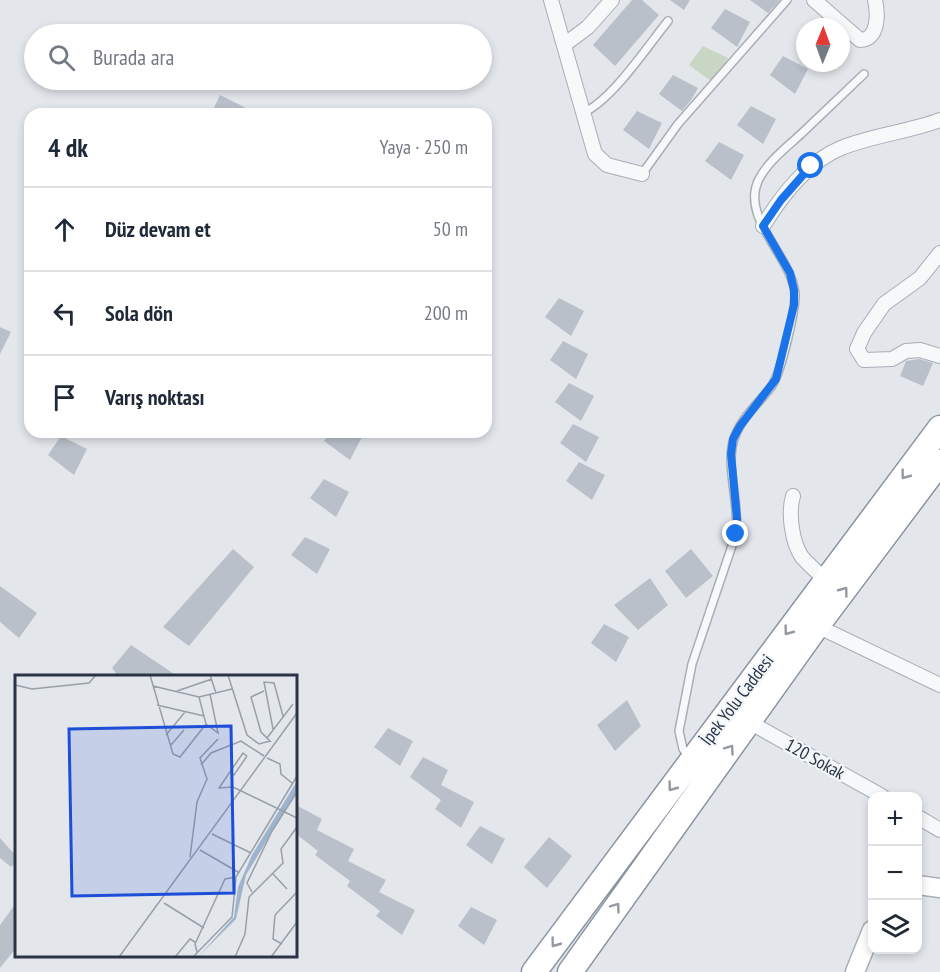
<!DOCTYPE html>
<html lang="tr">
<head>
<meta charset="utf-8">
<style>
  :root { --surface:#fff; --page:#f6f6f7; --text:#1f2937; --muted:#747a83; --line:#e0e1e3 }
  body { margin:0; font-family:"PT Sans Narrow",sans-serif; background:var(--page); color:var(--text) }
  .controls { position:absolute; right:18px; bottom:18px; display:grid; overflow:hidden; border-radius:12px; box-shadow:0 3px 9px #0003 }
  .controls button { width:54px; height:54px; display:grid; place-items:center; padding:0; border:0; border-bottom:2px solid var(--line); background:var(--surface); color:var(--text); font:30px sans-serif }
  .compass { position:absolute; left:796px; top:18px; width:54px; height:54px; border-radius:50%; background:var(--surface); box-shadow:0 3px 9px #0003; rotate:1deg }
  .stop { position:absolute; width:18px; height:18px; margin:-14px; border:4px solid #1a73e8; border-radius:50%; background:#fff }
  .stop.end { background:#1a73e8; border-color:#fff; box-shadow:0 2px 6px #0008 }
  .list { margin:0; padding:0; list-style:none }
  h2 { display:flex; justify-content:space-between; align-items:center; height:78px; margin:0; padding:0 24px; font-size:26px }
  h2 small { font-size:20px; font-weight:400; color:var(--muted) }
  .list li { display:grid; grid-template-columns:39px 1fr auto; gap:18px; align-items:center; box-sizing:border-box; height:84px; padding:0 24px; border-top:2px solid var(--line) }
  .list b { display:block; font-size:22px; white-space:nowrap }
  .list em { font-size:20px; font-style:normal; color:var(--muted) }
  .icon { flex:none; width:33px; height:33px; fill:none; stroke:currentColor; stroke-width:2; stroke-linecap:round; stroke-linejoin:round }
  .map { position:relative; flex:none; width:940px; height:972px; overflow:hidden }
  .search { position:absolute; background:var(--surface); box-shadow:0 3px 9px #0003; left:24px; top:24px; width:468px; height:66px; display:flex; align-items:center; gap:15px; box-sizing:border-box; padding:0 21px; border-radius:33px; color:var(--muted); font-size:22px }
  .panel { position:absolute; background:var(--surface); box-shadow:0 3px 9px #0003; left:24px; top:108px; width:468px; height:330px; border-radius:18px }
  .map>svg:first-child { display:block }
  .green { fill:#c9d6c4 }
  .building { fill:#bac0ca }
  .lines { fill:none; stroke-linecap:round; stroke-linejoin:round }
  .lane-casing { stroke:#a8aeb7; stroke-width:10 }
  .street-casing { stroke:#a8aeb7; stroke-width:16 }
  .secondary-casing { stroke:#a8aeb7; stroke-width:21 }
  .highway-casing { stroke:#8a94a3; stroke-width:27 }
  .lane { stroke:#f6f8fa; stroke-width:7 }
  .street { stroke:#f6f8fa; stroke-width:14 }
  .secondary { stroke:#fff; stroke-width:18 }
  .highway { stroke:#fff; stroke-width:24 }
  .oneway { stroke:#949aa2 }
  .route { stroke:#1a73e8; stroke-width:8 }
  .labels { text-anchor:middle; stroke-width:4.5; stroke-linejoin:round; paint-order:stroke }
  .street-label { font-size:18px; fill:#2a3445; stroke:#f3f6f9 }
  .inset-road { fill:none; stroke:#999fa9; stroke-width:1.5 }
  .view { fill:#1d4ed8; fill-opacity:0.15; stroke:#1d4ed8; stroke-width:3 }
  .inset-edge { fill:none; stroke:#2a3445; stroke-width:3 }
</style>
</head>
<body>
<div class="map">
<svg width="940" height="972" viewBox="0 0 940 972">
  <rect width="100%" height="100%" fill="#e3e7ec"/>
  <!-- green -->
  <path class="green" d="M703,46L728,58L715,84L689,65Z"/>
  <!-- building -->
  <path class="building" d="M632,0H642L659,15L615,66L593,45Z
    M670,0H690L684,10Z
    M750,0H780L768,13Z
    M725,9L750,22L737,47L711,28Z
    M783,56L808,69L795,94L770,75Z
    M673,75L698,88L691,100L682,111L659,94Z
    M220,95L258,114H211Z
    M751,106L776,119L763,144L737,125Z
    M637,111L662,123L649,149L623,130Z
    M719,142L744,155L731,180L705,161Z
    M559,298L584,311L571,336L545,317Z
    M0,327L11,332L0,354Z
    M563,341L588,354L576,379L550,360Z
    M919,359L933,363L923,386L900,376L906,361Z
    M569,383L594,396L581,421L555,402Z
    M573,424L599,437L586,462L560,443Z
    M331,432H357L363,435L350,460L324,441Z
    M61,436L87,449L74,475L48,455Z
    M579,462L605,475L592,500L566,481Z
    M324,479L349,492L336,517L310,498Z
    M305,537L330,549L317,574L291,555Z
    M233,549L254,567L189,646L163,627Z
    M691,549L713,576L686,598L665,571Z
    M650,578L668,605L638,630L614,605Z
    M0,586L37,613L19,638L0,622Z
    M604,624L629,637L616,662L591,643Z
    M131,645L177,676H118L112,668Z
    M627,700L641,726L615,751L597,725Z
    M388,728L413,741L400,766L374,747Z
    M423,757L448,770L441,785L474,802L461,828L435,809L441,800L410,777Z
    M296,805L322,819L317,830L354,849L348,861L386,880L379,892L415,910L402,935L376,916L380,911L347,886L350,881L315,855L318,851L296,834Z
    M480,826L505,839L492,864L466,845Z
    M549,837L572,856L547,888L524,867Z
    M0,838L16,856V862L11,867L0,858Z
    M16,903V948L0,968V925Z
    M471,907L497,920L484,945L458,926Z"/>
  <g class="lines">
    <!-- lane casing -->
    <g class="lane-casing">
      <path id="lane" d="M583,113C613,99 646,48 668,21
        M642,174L678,124L787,0
        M690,758L683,749L679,731L692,664L736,534C740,504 725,465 734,439C740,419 759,403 771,387C781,374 795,312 795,295C793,257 741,220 758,181C767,162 786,148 801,134C822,114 843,94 864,74"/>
    </g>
    <!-- street casing -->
    <g class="street-casing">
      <path id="street" d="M551,0L595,154L607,165L642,174
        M814,0L860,40C879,40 878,13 875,0
        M564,45L588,27L612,0
        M763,226C782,195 807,162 841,148C873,135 908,132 940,120
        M940,253L920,278L884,304L864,333L857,349L864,360L892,359L906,351L920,350L940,356
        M793,496C788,513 792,543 802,557C809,565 818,573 826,580
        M817,626L940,685
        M749,722L882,796
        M918,817L940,830"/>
    </g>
    <!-- secondary casing -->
    <g class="secondary-casing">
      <path id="secondary" d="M918,885L940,888
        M855,972L872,930"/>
    </g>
    <!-- highway casing -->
    <g class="highway-casing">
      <path id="highway" d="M534,972L940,428
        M570,972L817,626L940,462"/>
    </g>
    <!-- lane -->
    <use href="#lane" class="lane"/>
    <!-- street -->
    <use href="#street" class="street"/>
    <!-- secondary -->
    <use href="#secondary" class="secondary"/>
    <!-- highway -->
    <use href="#highway" class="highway"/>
  </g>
  <!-- one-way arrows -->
  <defs><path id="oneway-chevron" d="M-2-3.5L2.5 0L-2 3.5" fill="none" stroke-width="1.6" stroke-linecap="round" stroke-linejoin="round" transform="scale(1.5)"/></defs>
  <g class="oneway">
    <use href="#oneway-chevron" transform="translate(905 475) rotate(127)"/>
    <use href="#oneway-chevron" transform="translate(844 591) rotate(-53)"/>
    <use href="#oneway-chevron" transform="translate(788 631) rotate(127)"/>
    <use href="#oneway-chevron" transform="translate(730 749) rotate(-54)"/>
    <use href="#oneway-chevron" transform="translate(672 787) rotate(127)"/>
    <use href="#oneway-chevron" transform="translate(616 907) rotate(-54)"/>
    <use href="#oneway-chevron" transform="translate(555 943) rotate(127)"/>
  </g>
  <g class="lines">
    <!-- route -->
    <path class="route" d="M736,534L737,519L731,454L733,439L740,426L776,379L794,305V290L790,273L763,226L781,200L811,166"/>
  </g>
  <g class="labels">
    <!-- street labels -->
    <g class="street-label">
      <text transform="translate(737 700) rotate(-53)" y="6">İpek Yolu Caddesi</text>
      <text transform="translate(815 759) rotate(29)" y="6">120 Sokak</text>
    </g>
  </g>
  <!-- overview -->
  <g transform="translate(15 675)">
    <rect width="282" height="282" fill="#e3e7ec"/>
    <path d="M282,106V116L231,200L221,244L183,282L219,242L223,212L237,180Z" fill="#9eb4cc"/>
    <path class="inset-road" d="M135,0L158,79L165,82L191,49M195,0L201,18M213,0L232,60L244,69L255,66M0,10L17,14L74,8L81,0M138,11L184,22L217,14M162,16L197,4M249,16L236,22L246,57L256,67M184,22L191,49L203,58L195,19M142,30L189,41M258,54L249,7L259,8L268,41M151,60L170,37M252,63L278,29M155,71L169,55M232,81L228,78L204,113L218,112L282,143M252,83L265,89L266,99L277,108M186,90L196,78L226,66L249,81M215,97L219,100L232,81M197,159L236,178M185,175L223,197M175,182L182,127L192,104L185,83L203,64M258,199L272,214M237,217L232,208L257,156L282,117M149,228L189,253M267,269L258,264L260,240L282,217M182,277L180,269L210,204L221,202L282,101M104,282L282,38M160,282L175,264L180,267M178,282L217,242L221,203M220,282L230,259L234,222L268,188L266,174L282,152M256,282L282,247"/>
    <path class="view" d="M216,51L219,218L57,221L54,54Z"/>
    <rect width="282" height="282" class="inset-edge"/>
  </g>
</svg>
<div class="controls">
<button>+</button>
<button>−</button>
<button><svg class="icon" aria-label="layers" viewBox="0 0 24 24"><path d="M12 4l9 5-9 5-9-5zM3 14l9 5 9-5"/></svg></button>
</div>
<svg class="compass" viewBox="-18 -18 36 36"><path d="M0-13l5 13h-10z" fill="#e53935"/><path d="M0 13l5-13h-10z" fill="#747a83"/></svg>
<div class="stop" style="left:811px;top:166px"></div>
<div class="stop end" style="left:736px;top:534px"></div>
<div class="search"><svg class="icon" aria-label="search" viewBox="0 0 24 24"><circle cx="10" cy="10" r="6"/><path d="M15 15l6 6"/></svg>Burada ara</div>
<section class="panel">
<h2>4 dk<small>Yaya · 250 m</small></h2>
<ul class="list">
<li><svg class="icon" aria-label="ahead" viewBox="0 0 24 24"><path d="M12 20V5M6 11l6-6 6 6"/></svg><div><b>Düz devam et</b></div><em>50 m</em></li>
<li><svg class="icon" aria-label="left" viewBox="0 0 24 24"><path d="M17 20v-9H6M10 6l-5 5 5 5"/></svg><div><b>Sola dön</b></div><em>200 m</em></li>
<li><svg class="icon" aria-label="arrive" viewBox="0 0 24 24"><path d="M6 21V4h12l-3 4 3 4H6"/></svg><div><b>Varış noktası</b></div></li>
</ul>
</section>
</div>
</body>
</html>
